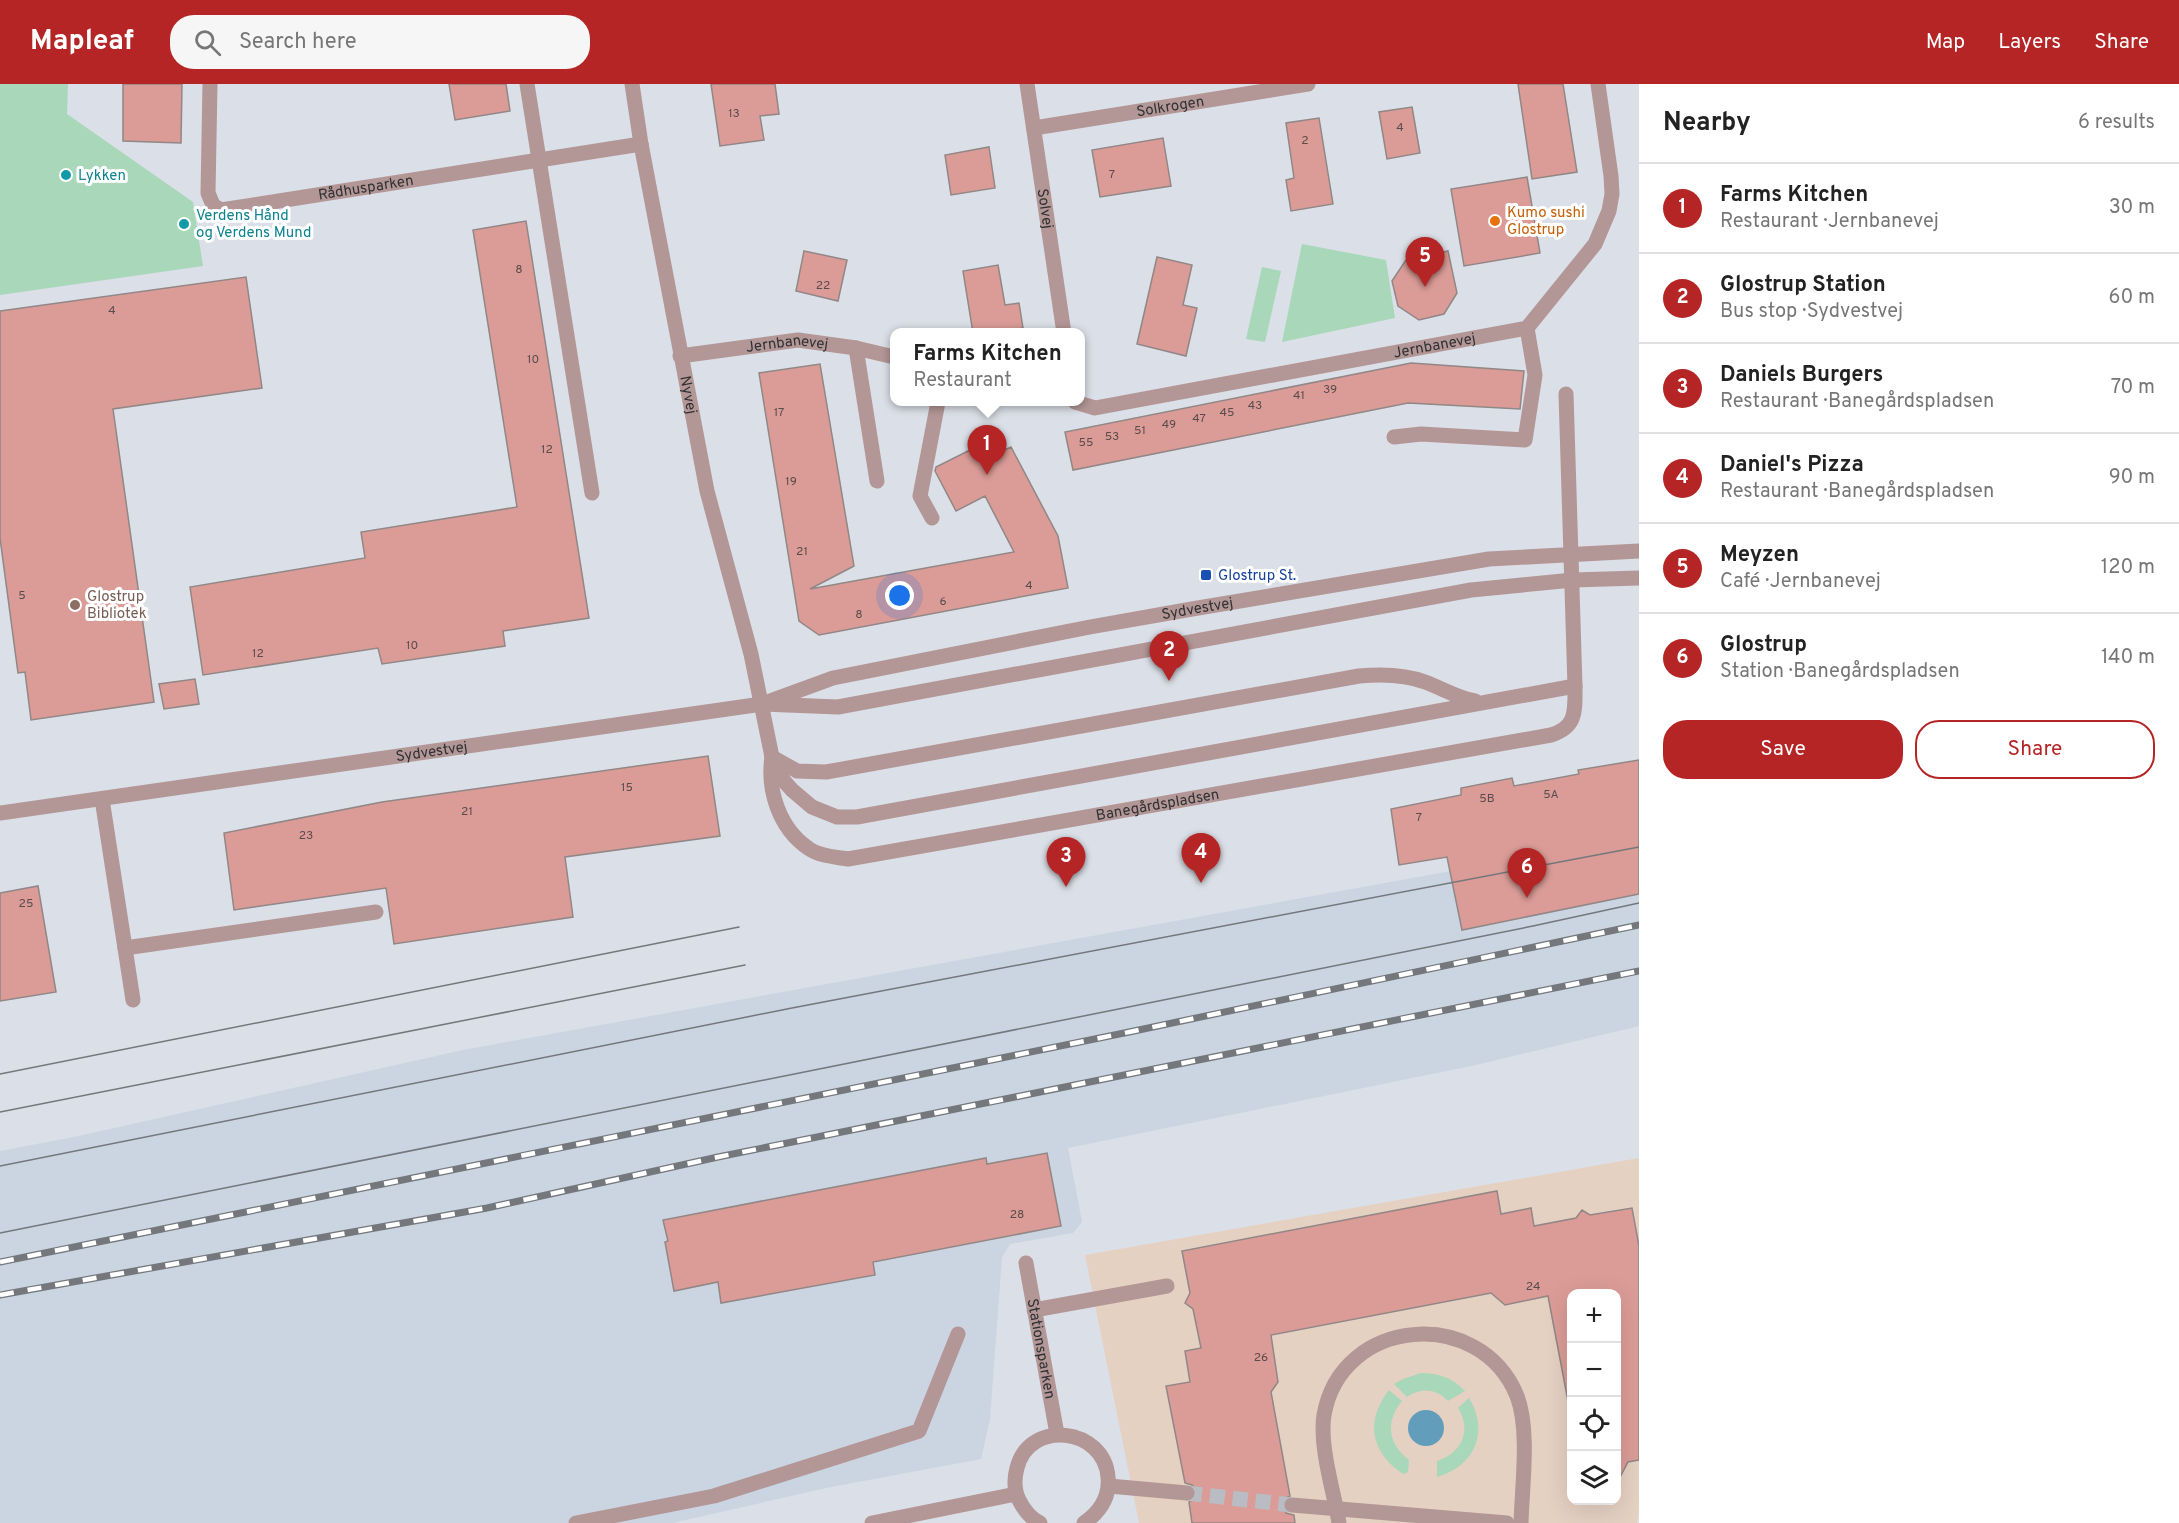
<!DOCTYPE html>
<html lang="en">
<head>
<meta charset="utf-8">
<style>
  :root { --surface:#fff; --page:#f6f6f6; --text:#222; --muted:#767676; --line:#e0e0e0; --accent:#b52525 }
  body { margin:0; font-family:Overpass,sans-serif; background:var(--page); color:var(--text) }
  .controls { position:absolute; right:18px; bottom:18px; display:grid; overflow:hidden; border-radius:12px; box-shadow:0 6px 24px #0002 }
  .controls button { width:54px; height:54px; display:grid; place-items:center; padding:0; border:0; border-bottom:2px solid var(--line); background:var(--surface); color:var(--text); font:30px sans-serif }
  .you { position:absolute; left:900px; top:512px; width:21px; height:21px; margin:-15px; border:4px solid #fff; border-radius:50%; background:#1a73e8; box-shadow:0 0 0 9px #1a73e833 }
  .badge { display:grid; place-items:center; width:39px; height:39px; border-radius:50%; background:var(--accent); color:#fff; font-size:20px; font-weight:700 }
  .pin { position:absolute; translate:-50% -50px; filter:drop-shadow(0 2px 3px #0008) }
  .pin::after { content:''; position:absolute; top:32px; width:21px; height:18px; background:inherit; clip-path:polygon(0 0,100% 0,50% 100%) }
  .popup { position:absolute; left:890px; top:244px; width:195px; height:78px; box-sizing:border-box; display:grid; place-content:center; border-radius:12px; background:var(--surface); filter:drop-shadow(0 2px 4px #0005); font-size:20px; white-space:nowrap; color:var(--muted) }
  .popup b { font-size:22px; color:var(--text) }
  .popup::after { content:''; position:absolute; left:50%; top:100%; margin-left:-12px; border:12px solid transparent; border-top-color:var(--surface) }
  .list { margin:0; padding:0; list-style:none }
  h2 { display:flex; justify-content:space-between; align-items:center; height:78px; margin:0; padding:0 24px; font-size:26px }
  h2 small { font-size:20px; font-weight:400; color:var(--muted) }
  .list li { display:grid; grid-template-columns:39px 1fr auto; gap:18px; align-items:center; box-sizing:border-box; height:90px; padding:0 24px; border-top:2px solid var(--line) }
  .list b { display:block; font-size:22px; white-space:nowrap }
  .list p { margin:0; font-size:20px; white-space:nowrap; color:var(--muted) }
  .list em { font-size:20px; font-style:normal; color:var(--muted) }
  .actions { display:flex; gap:12px; padding:18px 24px }
  .actions a { flex:1; padding:14px 0; border:2px solid var(--accent); border-radius:24px; text-align:center; font-size:21px; color:var(--accent) }
  .actions .main { background:var(--accent); color:#fff }
  .icon { flex:none; width:33px; height:33px; fill:none; stroke:currentColor; stroke-width:2; stroke-linecap:round; stroke-linejoin:round }
  .map { position:relative; flex:none; width:1639px; height:1439px; overflow:hidden }
  header { display:flex; align-items:center; gap:36px; box-sizing:border-box; height:84px; padding:0 30px; background:var(--accent); color:#fff }
  header strong { font-size:28px }
  nav { display:flex; gap:33px; margin-inline-start:auto; font-size:21px }
  .search { width:420px; height:54px; background:var(--page); display:flex; align-items:center; gap:15px; box-sizing:border-box; padding:0 21px; border-radius:24px; color:var(--muted); font-size:22px }
  main { display:flex }
  aside { flex:1; background:var(--surface) }
  .map>svg:first-child { display:block }
  .commercial { fill:#e5d1c2; fill-rule:evenodd }
  .built { fill:#cbd4e1 }
  .green { fill:#a9d7ba }
  .water { fill:#629dbb }
  .building { fill:#db9c97; stroke:#908786; stroke-width:1.5 }
  .lines { fill:none; stroke-linecap:round; stroke-linejoin:round }
  .minor-tunnel { stroke:#b9bcc3; stroke-width:15; stroke-dasharray:15 8; stroke-linecap:butt }
  .minor { stroke:#b39696; stroke-width:15 }
  .tram { stroke:#74777c; stroke-width:1.5 }
  .rail-casing { stroke:#74777c; stroke-width:7 }
  .rail { stroke:#fff; stroke-width:4.5; stroke-dasharray:14; stroke-linecap:butt }
  .culture-dot { fill:#0f9aa8; stroke:#fff; stroke-width:2 }
  .food-dot { fill:#e8710a; stroke:#fff; stroke-width:2 }
  .transit-dot { fill:#1a4fb4; stroke:#fff; stroke-width:2 }
  .education-dot { fill:#8d6e63; stroke:#fff; stroke-width:2 }
  .labels { text-anchor:middle; stroke-width:6; stroke-linejoin:round; paint-order:stroke }
  .number-label { font-size:12px; fill:#5a4c4c }
  .street-label { font-size:15px; fill:#2f3133; stroke:#fff }
  .culture-label { font-size:15px; fill:#0d838f; stroke:#fff; text-anchor:start }
  .food-label { font-size:15px; fill:#c56008; stroke:#fff; text-anchor:start }
  .transit-label { font-size:15px; fill:#164399; stroke:#fff; text-anchor:start }
  .education-label { font-size:15px; fill:#785e54; stroke:#fff; text-anchor:start }
</style>
</head>
<body>
<header>
<strong>Mapleaf</strong>
<div class="search"><svg class="icon" aria-label="search" viewBox="0 0 24 24"><circle cx="10" cy="10" r="6"/><path d="M15 15l6 6"/></svg>Search here</div>
<nav><a>Map</a><a>Layers</a><a>Share</a></nav>
</header>
<main>
<div class="map">
<svg width="1639" height="1439" viewBox="0 0 1639 1439">
  <rect width="100%" height="100%" fill="#dbdfe7"/>
  <!-- commercial -->
  <path class="commercial" d="M1639,1074V1428L1637,1439H1139L1085,1171ZM1572,1210H1616V1416H1572Z"/>
  <!-- built -->
  <path class="built" d="M1639,753V942L1476,981L1068,1064L1082,1138L1073,1149L1010,1160L1002,1173L990,1335L981,1375L831,1403L672,1439H0V1067L79,1052L463,966Z"/>
  <!-- green -->
  <path class="green" d="M0,0H68L67,30L193,118L203,182L0,211Z
    M1302,160L1386,176L1395,234L1282,258Z
    M1262,183L1281,187L1265,258L1246,255Z
    M1421,1289C1439,1289 1453,1294 1465,1307L1448,1317C1436,1305 1422,1303 1407,1313L1394,1300L1403,1295Z
    M1389,1306L1402,1317C1385,1338 1388,1360 1409,1376L1408,1388L1403,1390C1370,1368 1365,1337 1389,1306Z
    M1469,1314C1490,1348 1474,1383 1437,1393V1377C1462,1369 1472,1346 1458,1324Z"/>
  <!-- water -->
  <path class="water" d="M1408 1344a18 18 0 1 1 36 0a18 18 0 1 1-36 0Z"/>
  <!-- building -->
  <path class="building" d="M123,0H182L181,59L123,57Z
    M449,0H506L510,27L455,36Z
    M711,0H775L779,30L760,32L764,56L720,62Z
    M1518,0H1563L1577,88L1532,95Z
    M1412,23L1420,69L1387,75L1379,28Z
    M1319,34L1333,120L1291,127L1286,96L1294,94L1286,39Z
    M1163,54L1171,102L1100,113L1092,66Z
    M989,63L995,104L951,111L945,71Z
    M1527,93L1540,169L1464,182L1451,105Z
    M526,137L589,534L503,547L505,562L382,580L378,564L203,591L190,503L365,474L361,448L517,423L473,146Z
    M804,167L847,176L838,217L796,207Z
    M1448,167L1457,209L1444,230L1419,236L1398,222L1392,197L1406,176Z
    M1157,173L1192,181L1183,221L1197,224L1186,272L1137,260Z
    M998,181L1005,221L1019,219L1023,244L994,249H973L963,187Z
    M246,193L262,304L113,325L154,618L31,636L25,588L18,589L0,454V227Z
    M1411,279L1524,287L1520,325L1408,319L1073,386L1065,348Z
    M820,280L854,482L810,505L1014,468L985,412L956,427L935,387L936,383L984,359L991,372L1011,363L1058,452L1068,504L819,551L799,537L759,289Z
    M195,595L199,620L164,625L159,600Z
    M708,672L720,752L565,773L573,833L394,860L386,804L234,826L224,749L382,718Z
    M1639,676V810L1462,846L1447,773L1399,781L1391,725L1461,711V704L1512,694L1514,702L1579,690L1578,686Z
    M38,802L56,908L0,917V809Z
    M1047,1069L1061,1142L873,1178L875,1191L721,1219L718,1198L674,1207L665,1158L668,1157L663,1136L986,1074L987,1080Z
    M1497,1107L1501,1130L1531,1124L1534,1142L1576,1134L1582,1126L1590,1131L1632,1124L1639,1162V1376L1628,1378L1617,1399V1209H1572V1338L1548,1212L1505,1221L1491,1209L1271,1251L1278,1298L1271,1308L1290,1412L1284,1415L1282,1421L1286,1429L1294,1431L1295,1439H1192L1189,1418L1195,1414L1196,1405L1192,1401L1185,1399L1166,1302L1190,1298L1185,1267L1201,1264L1193,1225L1185,1219L1190,1209L1182,1167Z"/>
  <g class="lines">
    <!-- minor-tunnel -->
    <path class="minor-tunnel" d="M1187,1409L1292,1421"/>
    <!-- minor -->
    <g class="minor">
      <path id="s1" d="M210,0L208,109L213,121L221,126L641,60"/>
      <path d="M527,0L592,409"/>
      <path id="s2" d="M632,0L641,60L707,407L751,570L772,673L784,697L792,706L812,723L837,733H857L1575,602"/>
      <path id="s3" d="M1027,0L1064,249"/>
      <path id="s4" d="M1034,44L1308,0"/>
      <path d="M856,264L877,397"/>
      <path id="s5" d="M680,272L798,256L856,264L894,273"/>
      <path id="s6" d="M1075,318L1095,324L1527,244L1595,160L1609,127L1612,110L1611,92L1598,0"/>
      <path d="M1394,353L1421,350L1525,356L1535,291L1527,244"/>
      <path d="M932,434L920,412L938,318"/>
      <path id="s7" d="M770,617L833,594L1090,543L1192,525L1489,475L1639,467"/>
      <path id="s8" d="M772,673C767,706 779,744 808,764C818,772 836,773 848,775L1551,651C1577,643 1575,627 1575,602L1566,310"/>
      <path d="M772,673L797,687L826,688L1359,592C1381,590 1404,590 1425,598C1442,604 1457,614 1475,617"/>
      <path d="M102,715L133,916"/>
      <path id="s9" d="M0,729L762,620L838,623L1471,506L1573,496L1639,494"/>
      <path d="M125,864L376,828"/>
      <path id="s10" d="M1026,1179L1057,1350"/>
      <path d="M1034,1226L1167,1202"/>
      <path d="M1109,1402L1187,1409"/>
      <path d="M1292,1421L1507,1439"/>
      <path d="M576,1439L714,1412L919,1347L958,1250"/>
      <path d="M872,1439L1016,1410"/>
      <path d="M1040,1439C1030,1434 1024,1426 1019,1416C1014,1406 1014,1395 1017,1384C1029,1335 1104,1343 1108,1393C1110,1413 1100,1428 1084,1439"/>
      <path d="M1339,1439C1334,1408 1319,1362 1324,1331C1341,1233 1480,1221 1517,1312C1530,1346 1522,1402 1521,1439"/>
    </g>
    <!-- tram -->
    <path class="tram" d="M0,990L739,843
      M0,1028L745,881
      M0,1082L792,924L1639,763
      M0,1149L1533,842L1639,819"/>
    <!-- rail casing -->
    <g class="rail-casing">
      <path id="rail" d="M0,1178L1134,947L1639,841
        M0,1211L487,1124L718,1073L1639,887"/>
    </g>
    <!-- rail -->
    <use href="#rail" class="rail"/>
  </g>
  <!-- markers -->
  <g class="culture-dot">
    <circle cx="66" cy="91" r="6"/>
    <circle cx="184" cy="140" r="6"/>
  </g>
  <circle class="food-dot" cx="1495" cy="137" r="6"/>
  <rect class="transit-dot" x="1200" y="485" width="12" height="12" rx="3"/>
  <circle class="education-dot" cx="75" cy="521" r="6"/>
  <g class="labels">
    <!-- number labels -->
    <g class="number-label">
      <text x="734" y="33">13</text>
      <text x="1400" y="47">4</text>
      <text x="1305" y="60">2</text>
      <text x="1112" y="94">7</text>
      <text x="519" y="189">8</text>
      <text x="823" y="205">22</text>
      <text x="112" y="230">4</text>
      <text x="533" y="279">10</text>
      <text x="1330" y="309">39</text>
      <text x="1299" y="315">41</text>
      <text x="1255" y="325">43</text>
      <text x="779" y="332">17</text>
      <text x="1227" y="332">45</text>
      <text x="1199" y="338">47</text>
      <text x="1169" y="344">49</text>
      <text x="1140" y="350">51</text>
      <text x="1112" y="356">53</text>
      <text x="1086" y="362">55</text>
      <text x="547" y="369">12</text>
      <text x="791" y="401">19</text>
      <text x="802" y="471">21</text>
      <text x="1029" y="505">4</text>
      <text x="22" y="515">5</text>
      <text x="943" y="521">6</text>
      <text x="859" y="534">8</text>
      <text x="412" y="565">10</text>
      <text x="258" y="573">12</text>
      <text x="627" y="707">15</text>
      <text x="1551" y="714">5A</text>
      <text x="1487" y="718">5B</text>
      <text x="467" y="731">21</text>
      <text x="1419" y="737">7</text>
      <text x="306" y="755">23</text>
      <text x="26" y="823">25</text>
      <text x="1017" y="1134">28</text>
      <text x="1533" y="1206">24</text>
      <text x="1261" y="1277">26</text>
    </g>
    <!-- street labels -->
    <g class="street-label">
      <text dy="5" stroke="none"><textPath href="#s4" startOffset="138">Solkrogen</textPath></text>
      <text dy="5" stroke="none"><textPath href="#s1" startOffset="278">Rådhusparken</textPath></text>
      <text dy="5" stroke="none"><textPath href="#s3" startOffset="126">Solvej</textPath></text>
      <text dy="5" stroke="none"><textPath href="#s6" startOffset="366">Jernbanevej</textPath></text>
      <text dy="5" stroke="none"><textPath href="#s5" startOffset="108">Jernbanevej</textPath></text>
      <text dy="5" stroke="none"><textPath href="#s2" startOffset="316">Nyvej</textPath></text>
      <text dy="5" stroke="none"><textPath href="#s7" startOffset="438">Sydvestvej</textPath></text>
      <text dy="5" stroke="none"><textPath href="#s9" startOffset="436">Sydvestvej</textPath></text>
      <text dy="5" stroke="none"><textPath href="#s8" startOffset="459">Banegårdspladsen</textPath></text>
      <text dy="5" stroke="none"><textPath href="#s10" startOffset="87">Stationsparken</textPath></text>
    </g>
    <!-- culture labels -->
    <g class="culture-label">
      <text x="78" y="96">Lykken</text>
      <text x="196" y="136">Verdens Hånd<tspan x="196" dy="17">og Verdens Mund</tspan></text>
    </g>
    <!-- food labels -->
    <g class="food-label">
      <text x="1507" y="133">Kumo sushi<tspan x="1507" dy="17">Glostrup</tspan></text>
    </g>
    <!-- transit labels -->
    <g class="transit-label">
      <text x="1218" y="496">Glostrup St.</text>
    </g>
    <!-- education labels -->
    <g class="education-label">
      <text x="87" y="517">Glostrup<tspan x="87" dy="17">Bibliotek</tspan></text>
    </g>
  </g>
</svg>
<div class="controls">
<button>+</button>
<button>−</button>
<button><svg class="icon" aria-label="locate" viewBox="0 0 24 24"><circle cx="12" cy="12" r="6"/><path d="M12 2v4M12 18v4M2 12h4M18 12h4"/></svg></button>
<button><svg class="icon" aria-label="layers" viewBox="0 0 24 24"><path d="M12 4l9 5-9 5-9-5zM3 14l9 5 9-5"/></svg></button>
</div>
<div class="you"></div>
<div class="pin badge" style="left:987px;top:391px">1</div>
<div class="popup"><b>Farms Kitchen</b>Restaurant</div>
<div class="pin badge" style="left:1169px;top:597px">2</div>
<div class="pin badge" style="left:1066px;top:803px">3</div>
<div class="pin badge" style="left:1201px;top:799px">4</div>
<div class="pin badge" style="left:1425px;top:203px">5</div>
<div class="pin badge" style="left:1527px;top:814px">6</div>
</div>
<aside>
<h2>Nearby<small>6 results</small></h2>
<ul class="list">
<li><span class="badge">1</span><div><b>Farms Kitchen</b><p>Restaurant · Jernbanevej</p></div><em>30 m</em></li>
<li><span class="badge">2</span><div><b>Glostrup Station</b><p>Bus stop · Sydvestvej</p></div><em>60 m</em></li>
<li><span class="badge">3</span><div><b>Daniels Burgers</b><p>Restaurant · Banegårdspladsen</p></div><em>70 m</em></li>
<li><span class="badge">4</span><div><b>Daniel's Pizza</b><p>Restaurant · Banegårdspladsen</p></div><em>90 m</em></li>
<li><span class="badge">5</span><div><b>Meyzen</b><p>Café · Jernbanevej</p></div><em>120 m</em></li>
<li><span class="badge">6</span><div><b>Glostrup</b><p>Station · Banegårdspladsen</p></div><em>140 m</em></li>
</ul>
<div class="actions"><a class="main">Save</a><a>Share</a></div>
</aside>
</main>
</body>
</html>
